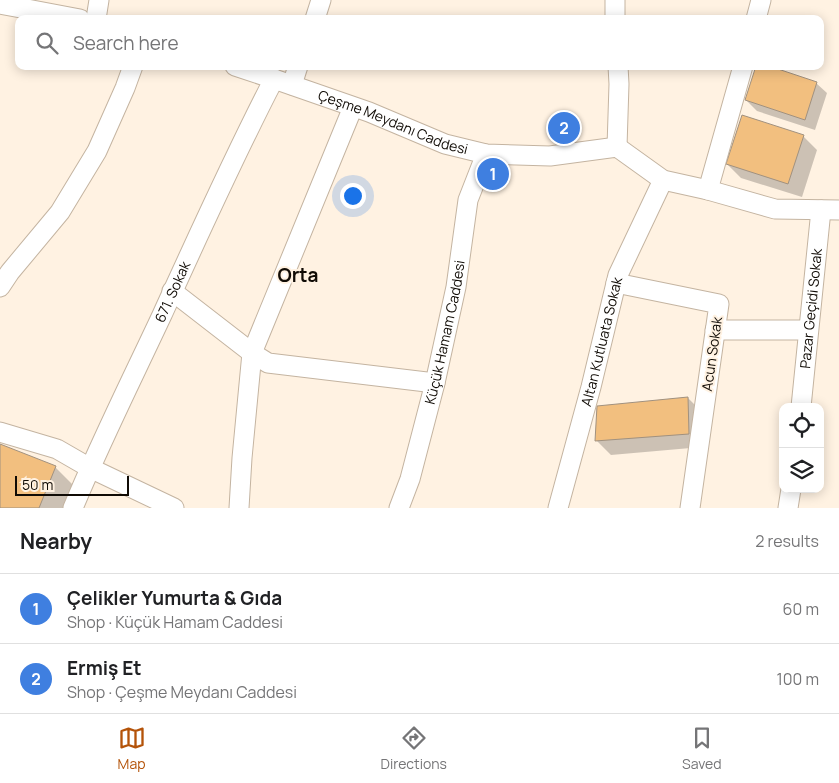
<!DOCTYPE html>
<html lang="en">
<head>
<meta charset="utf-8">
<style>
  :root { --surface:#fff; --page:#f6f6f6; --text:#202124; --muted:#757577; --line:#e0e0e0; --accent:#b45309 }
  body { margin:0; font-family:Manrope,sans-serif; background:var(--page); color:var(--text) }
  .controls { position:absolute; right:15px; bottom:15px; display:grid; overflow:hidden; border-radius:10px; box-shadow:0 2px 12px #0003 }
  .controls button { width:45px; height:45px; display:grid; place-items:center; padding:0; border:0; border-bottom:1px solid var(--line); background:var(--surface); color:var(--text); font:25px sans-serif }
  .scale { position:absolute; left:15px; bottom:12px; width:114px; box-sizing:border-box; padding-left:5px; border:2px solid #100b05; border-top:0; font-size:14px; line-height:18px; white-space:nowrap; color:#100b05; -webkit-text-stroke:4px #fff2e2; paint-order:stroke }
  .you { position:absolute; left:352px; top:195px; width:18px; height:18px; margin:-12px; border:4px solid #fff; border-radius:50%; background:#1a73e8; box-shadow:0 0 0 8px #1a73e833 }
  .badge { display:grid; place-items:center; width:32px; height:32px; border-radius:50%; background:var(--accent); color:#fff; font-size:16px; font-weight:700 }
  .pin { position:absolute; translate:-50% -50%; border:2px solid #fff; box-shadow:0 1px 5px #0006 }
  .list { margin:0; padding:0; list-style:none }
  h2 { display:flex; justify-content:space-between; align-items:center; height:65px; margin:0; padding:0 20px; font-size:21px }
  h2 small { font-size:16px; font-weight:400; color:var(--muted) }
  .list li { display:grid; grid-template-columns:32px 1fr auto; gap:15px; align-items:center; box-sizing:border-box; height:70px; padding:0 20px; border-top:1px solid var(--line) }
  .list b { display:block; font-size:19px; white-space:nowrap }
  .list p { margin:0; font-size:16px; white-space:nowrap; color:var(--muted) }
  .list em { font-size:16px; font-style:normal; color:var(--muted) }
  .icon { flex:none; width:28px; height:28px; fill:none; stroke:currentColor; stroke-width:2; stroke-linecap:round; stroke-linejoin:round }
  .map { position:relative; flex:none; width:839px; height:508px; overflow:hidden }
  .search { position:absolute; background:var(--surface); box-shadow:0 2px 12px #0003; left:15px; right:15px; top:15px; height:55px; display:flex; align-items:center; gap:12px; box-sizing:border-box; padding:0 18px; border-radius:10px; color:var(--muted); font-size:19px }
  .sheet { height:205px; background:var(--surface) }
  nav { display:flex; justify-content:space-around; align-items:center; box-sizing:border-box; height:70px; border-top:1px solid var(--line); background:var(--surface); font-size:14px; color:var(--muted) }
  nav a { display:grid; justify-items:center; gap:2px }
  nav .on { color:var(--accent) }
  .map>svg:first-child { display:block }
  .shadow { fill:#0003 }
  .building { fill:#f2bf7f; stroke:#a1917f }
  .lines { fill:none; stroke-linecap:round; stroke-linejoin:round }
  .minor-casing { stroke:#c4b4a1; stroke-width:21 }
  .minor { stroke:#fff; stroke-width:19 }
  .labels { text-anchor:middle; stroke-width:4; stroke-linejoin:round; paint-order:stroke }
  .street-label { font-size:14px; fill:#100b05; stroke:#fff2e2 }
  .district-label { font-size:19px; font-weight:bold; fill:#100b05; stroke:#fff2e2 }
</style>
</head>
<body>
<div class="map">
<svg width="839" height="508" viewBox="0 0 839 508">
  <rect width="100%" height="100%" fill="#fff2e2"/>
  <!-- shadow -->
  <path class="shadow" d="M816,83L827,93L815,130L757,111L746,100Z
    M803,136L817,150L802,197L741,178L727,164Z
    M688,398L702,412V447L611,455L597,441L598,408Z
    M0,445L55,467L74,486L65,508H0Z"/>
  <!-- building -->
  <path class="building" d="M756,66H769L817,82L805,120L745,100Z
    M742,115L804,135L788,184L726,164Z
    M688,397L689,434L595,441L597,406Z
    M0,444L56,466L39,508H0Z"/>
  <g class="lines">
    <!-- minor casing -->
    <g class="minor-casing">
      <g id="minor">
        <path d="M0,4L80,19"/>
        <path d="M96,19L99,0"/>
        <path d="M315,19L321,0"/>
        <path d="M615,19V0"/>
        <path d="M756,19L761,0"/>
        <path id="s1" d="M235,66L274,79L369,112L445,144L486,154L550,156L617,147L663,180L708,190L775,209L839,210"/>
        <path d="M292,85L298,66"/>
        <path d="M617,147L619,84L618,66"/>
        <path d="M708,190L743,66"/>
        <path d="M616,283L719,304L690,508"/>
        <path d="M0,287L10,272L60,212L97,151L125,88L133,66"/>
        <path d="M172,291L252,353L268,363L435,383"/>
        <path d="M715,330H808"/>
        <path id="s2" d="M801,407L821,210"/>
        <path d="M0,432L57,449L90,468L174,508"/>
        <path id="s3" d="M73,508C100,443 132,379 162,315C198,236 234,156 274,79"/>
        <path d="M239,508L242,458L252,353L353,107"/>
        <path id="s4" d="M399,508L410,479L435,383L456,287L468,200L486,154"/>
        <path id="s5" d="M558,508L591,387L618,275L663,180"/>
        <path d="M788,508L791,489"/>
      </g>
    </g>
    <!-- minor -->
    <use href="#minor" class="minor"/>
  </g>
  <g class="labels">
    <!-- street labels -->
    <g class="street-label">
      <text dy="5" stroke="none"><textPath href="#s1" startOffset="168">Çeşme Meydanı Caddesi</textPath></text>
      <text dy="5" stroke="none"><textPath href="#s3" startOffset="238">671. Sokak</textPath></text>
      <text dy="5" stroke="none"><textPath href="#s2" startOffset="99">Pazar Geçidi Sokak</textPath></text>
      <text dy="5" stroke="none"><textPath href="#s4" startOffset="182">Küçük Hamam Caddesi</textPath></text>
      <text dy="5" stroke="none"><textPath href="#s5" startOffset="172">Altan Kutluata Sokak</textPath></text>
      <text transform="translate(712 354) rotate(-82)" y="5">Acun Sokak</text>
    </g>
    <!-- district labels -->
    <g class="district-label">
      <text x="298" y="282">Orta</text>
    </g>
  </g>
</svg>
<div class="controls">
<button><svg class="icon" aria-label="locate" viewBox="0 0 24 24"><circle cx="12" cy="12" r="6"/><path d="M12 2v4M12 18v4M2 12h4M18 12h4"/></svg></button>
<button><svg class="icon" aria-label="layers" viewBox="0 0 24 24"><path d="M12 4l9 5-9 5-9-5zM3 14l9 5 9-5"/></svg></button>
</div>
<div class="scale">50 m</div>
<div class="you"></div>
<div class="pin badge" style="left:493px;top:174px;background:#3f7fe0">1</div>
<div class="pin badge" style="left:564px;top:128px;background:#3f7fe0">2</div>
<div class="search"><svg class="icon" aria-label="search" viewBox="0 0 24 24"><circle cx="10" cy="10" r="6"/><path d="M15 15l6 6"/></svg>Search here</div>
</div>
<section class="sheet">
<h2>Nearby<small>2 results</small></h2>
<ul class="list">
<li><span class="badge" style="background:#3f7fe0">1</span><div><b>Çelikler Yumurta &amp; Gıda</b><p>Shop · Küçük Hamam Caddesi</p></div><em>60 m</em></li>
<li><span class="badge" style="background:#3f7fe0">2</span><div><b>Ermiş Et</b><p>Shop · Çeşme Meydanı Caddesi</p></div><em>100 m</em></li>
</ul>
</section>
<nav>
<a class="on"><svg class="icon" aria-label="map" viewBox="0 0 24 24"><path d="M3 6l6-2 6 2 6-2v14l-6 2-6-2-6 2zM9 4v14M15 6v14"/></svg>Map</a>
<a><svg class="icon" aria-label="directions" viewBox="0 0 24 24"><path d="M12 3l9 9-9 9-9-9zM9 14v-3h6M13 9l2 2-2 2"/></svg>Directions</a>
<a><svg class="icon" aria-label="saved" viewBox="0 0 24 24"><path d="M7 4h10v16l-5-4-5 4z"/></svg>Saved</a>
</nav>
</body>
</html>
